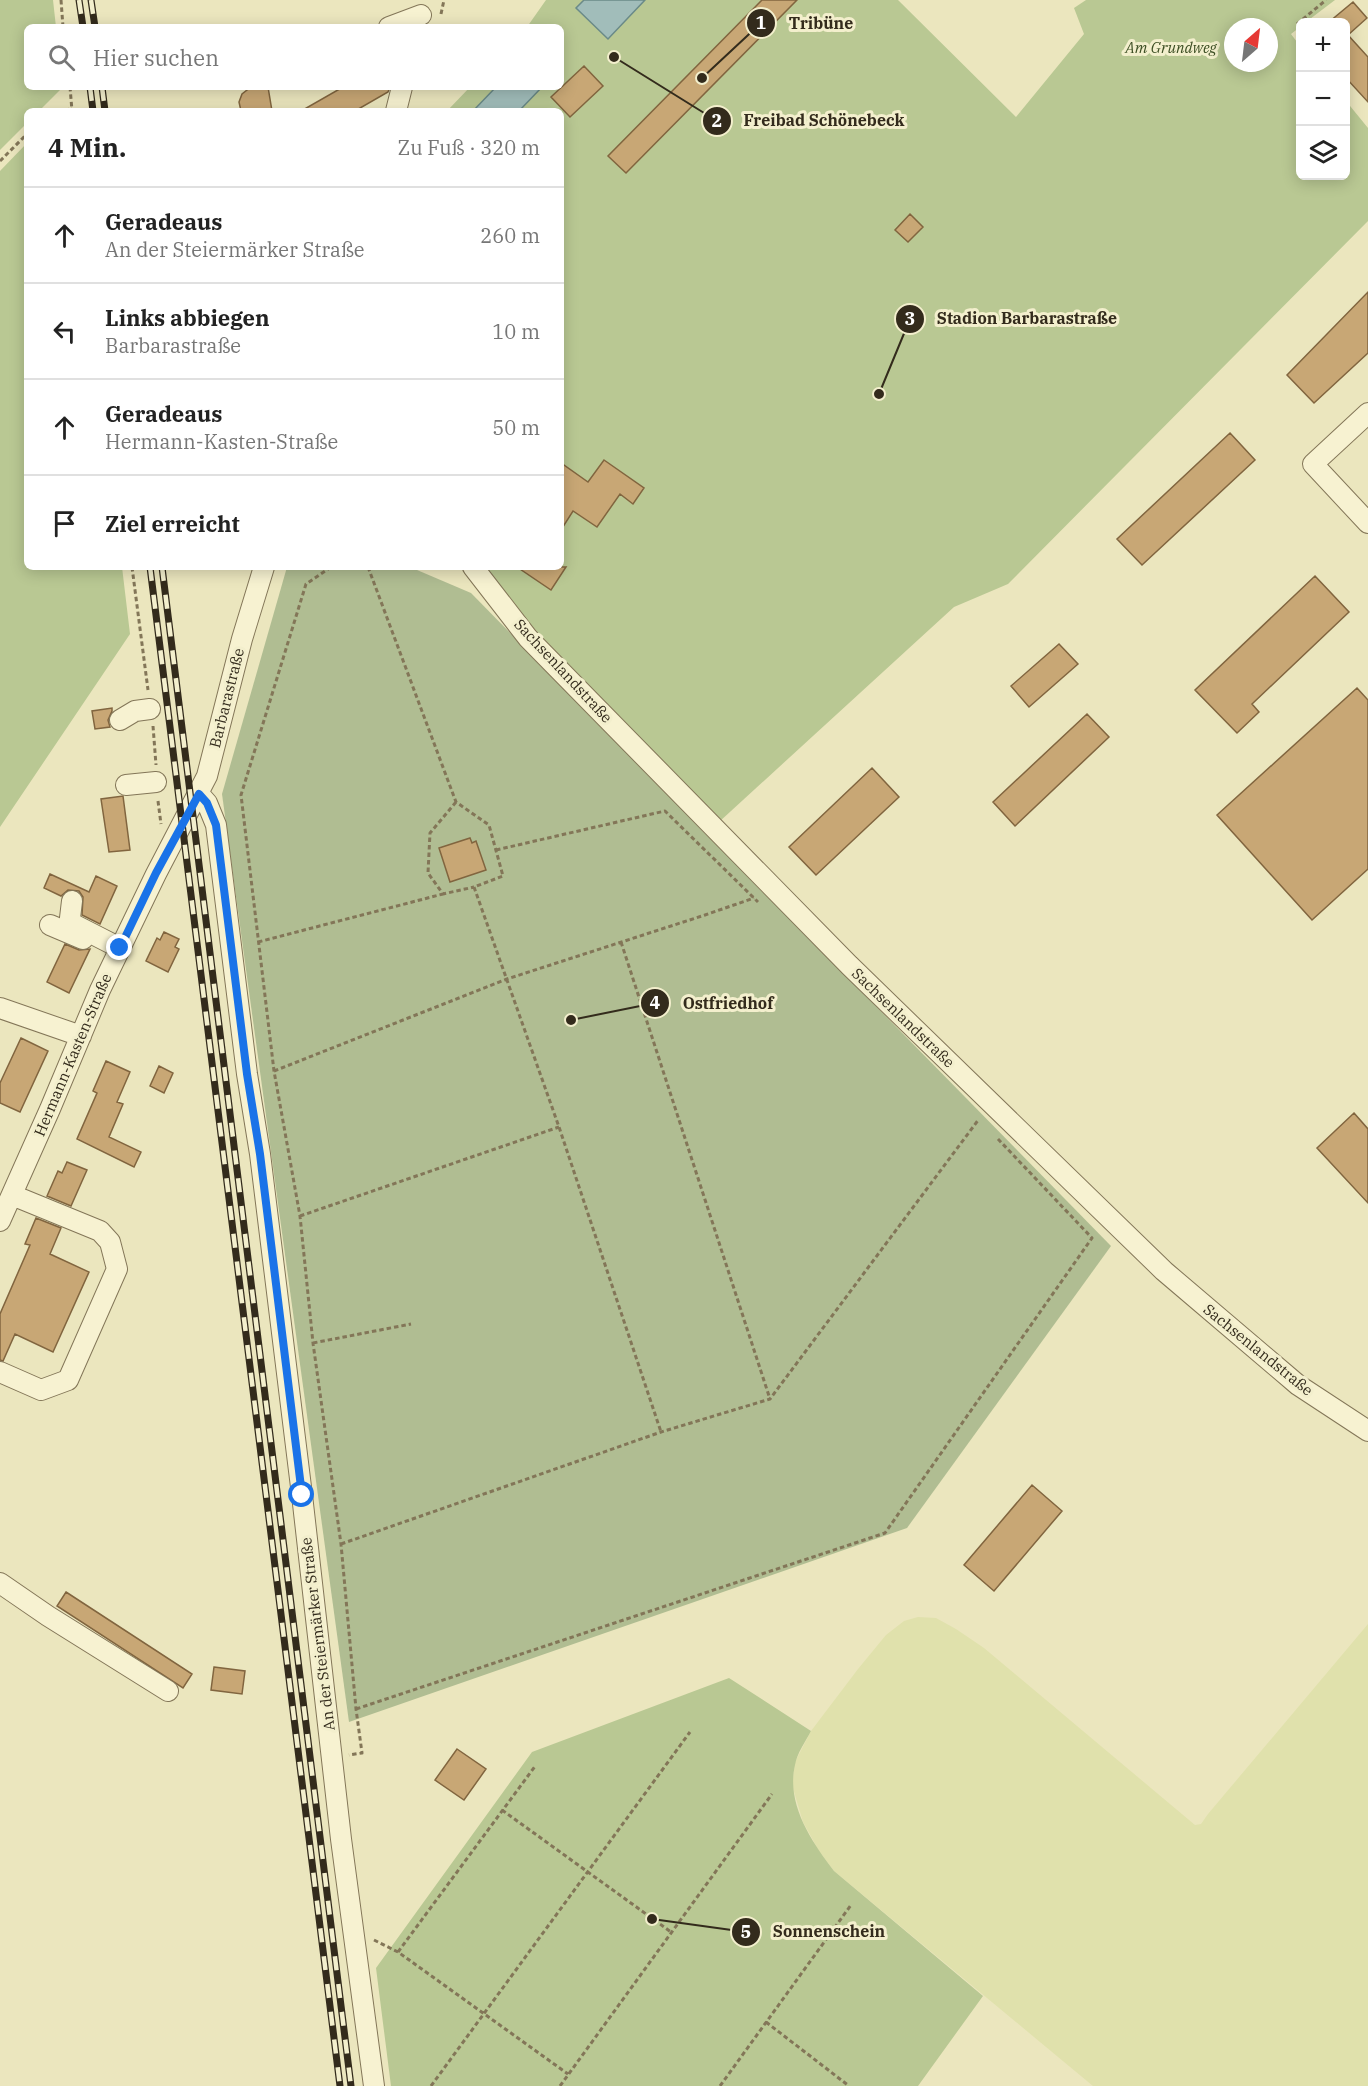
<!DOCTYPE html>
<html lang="de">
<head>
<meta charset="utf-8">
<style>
  :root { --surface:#fff; --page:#f6f6f6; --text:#222; --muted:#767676; --line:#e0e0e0 }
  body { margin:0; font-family:"IBM Plex Serif",serif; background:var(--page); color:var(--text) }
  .controls { position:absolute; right:18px; top:18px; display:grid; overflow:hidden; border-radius:9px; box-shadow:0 3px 15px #0003 }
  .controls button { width:54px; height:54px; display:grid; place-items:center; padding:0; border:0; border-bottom:2px solid var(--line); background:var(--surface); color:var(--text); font:30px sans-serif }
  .compass { position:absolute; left:1224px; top:18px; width:54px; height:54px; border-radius:50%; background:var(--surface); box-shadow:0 3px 15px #0003; rotate:28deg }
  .stop { position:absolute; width:18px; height:18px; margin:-14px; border:4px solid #1a73e8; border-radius:50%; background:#fff }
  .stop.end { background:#1a73e8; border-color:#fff; box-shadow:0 2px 6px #0008 }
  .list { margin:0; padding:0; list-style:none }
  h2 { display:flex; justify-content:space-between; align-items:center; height:78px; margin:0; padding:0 24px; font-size:26px }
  h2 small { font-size:20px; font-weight:400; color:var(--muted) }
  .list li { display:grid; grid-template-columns:39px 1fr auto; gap:18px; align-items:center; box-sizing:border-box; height:96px; padding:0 24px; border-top:2px solid var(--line) }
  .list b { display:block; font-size:22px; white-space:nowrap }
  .list p { margin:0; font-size:20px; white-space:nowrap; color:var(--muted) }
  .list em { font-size:20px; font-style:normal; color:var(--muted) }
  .icon { flex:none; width:33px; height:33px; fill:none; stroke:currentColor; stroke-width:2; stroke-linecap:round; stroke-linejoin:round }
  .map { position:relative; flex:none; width:1368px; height:2086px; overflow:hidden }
  .search { position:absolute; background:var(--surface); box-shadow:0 3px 15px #0003; left:24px; top:24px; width:540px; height:66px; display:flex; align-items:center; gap:15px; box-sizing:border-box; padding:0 21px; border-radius:9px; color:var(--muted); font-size:22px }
  .panel { position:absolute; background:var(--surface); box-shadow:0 3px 15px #0003; left:24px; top:108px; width:540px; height:462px; border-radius:9px }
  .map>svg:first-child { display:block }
  .farmland { fill:#e0e1ac }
  .green { fill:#b9c893; fill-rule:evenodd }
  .cemetery { fill:#b0bd92 }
  .water { fill:#a1bdba; stroke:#6a8a88; stroke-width:1.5 }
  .building { fill:#c8a775; stroke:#81653f; stroke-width:1.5 }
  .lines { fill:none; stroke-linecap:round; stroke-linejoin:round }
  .minor-casing { stroke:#837658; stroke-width:22 }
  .path { stroke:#837658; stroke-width:3; stroke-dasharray:4.5 3; stroke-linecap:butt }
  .minor { stroke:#f7f2d1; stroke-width:20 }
  .rail-casing { stroke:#332b1c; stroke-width:7 }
  .rail { stroke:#f3efcd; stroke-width:4.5; stroke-dasharray:14; stroke-linecap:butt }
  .route { stroke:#1a73e8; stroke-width:8 }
  .labels { text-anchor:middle; stroke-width:6; stroke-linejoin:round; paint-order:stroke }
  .park-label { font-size:15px; font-style:italic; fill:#3c4e23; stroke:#f3efcd }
  .street-label { font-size:15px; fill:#332b1c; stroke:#f3efcd }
  .leader { fill:none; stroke:#332b1c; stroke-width:2 }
  .callout-dot { fill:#332b1c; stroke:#f3efcd; stroke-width:2 }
  .mark-label { font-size:18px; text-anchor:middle; font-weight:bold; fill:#fff }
  .callout-label { font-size:16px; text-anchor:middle; font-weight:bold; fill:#332b1c; stroke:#f3efcd; stroke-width:6; stroke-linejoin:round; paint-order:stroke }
</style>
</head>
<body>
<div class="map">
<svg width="1368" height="2086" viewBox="0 0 1368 2086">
  <rect width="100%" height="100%" fill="#ebe6be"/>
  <!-- farmland -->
  <path class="farmland" d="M918,1617L936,1618L956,1629L984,1648L1195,1825L1201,1824L1208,1814L1368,1624V2086H1093L834,1871L819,1851L803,1822L792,1785L795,1762L811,1731L858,1669L886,1635L904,1621Z"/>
  <!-- green -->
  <path class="green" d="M0,0H53L56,27H27V87H63L39,111H27V123L0,150Z
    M546,0H898L1016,117L1084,34L1074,8L1086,0H1335L1306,22H1300V27L1291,34L1300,46V176H1346V101L1368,128V221L1008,584L954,607L719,822L534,632L483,567H561V111H447L470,87H561V27H527ZM1233,27H1269V63H1233Z
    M27,143V567H122L130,634L0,827V171Z
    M729,1678L811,1731C806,1741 797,1753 795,1765C786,1804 811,1841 834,1871L983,1996L918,2086H391L376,1968L532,1752Z"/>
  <!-- cemetery -->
  <path class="cemetery" d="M287,567H410L471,593L1111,1246L907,1528L349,1722L222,794Z"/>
  <!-- water -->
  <path class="water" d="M584,0H645L608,39L576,8Z
    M496,87H542L519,111H473Z"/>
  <!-- building -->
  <path class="building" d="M762,0H797L626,173L608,156Z
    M1353,2L1367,18L1348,35L1368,57V102L1346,78V22H1329Z
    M584,66L603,86L570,117L551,97Z
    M251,87H268L272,111H241L239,102L242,94Z
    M343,87H390L388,92L355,111H301Z
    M910,214L923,227L908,242L895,230Z
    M1368,292V353L1314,403L1287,375Z
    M1230,433L1255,460L1142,565L1117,539Z
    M604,460L644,488L633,504L620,494L597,527L573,511L561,530V463L588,482Z
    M517,567H566L551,590Z
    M1315,576L1349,612L1252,704L1259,712L1237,733L1195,690Z
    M1059,644L1078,664L1029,707L1011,686Z
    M1357,688L1368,700V869L1312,920L1217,815Z
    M112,708V711L108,720L110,727L95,729L92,711Z
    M1087,714L1109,737L1015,826L993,802Z
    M872,768L899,797L816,875L789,847Z
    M123,796L130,850L109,852L101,799Z
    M470,838L472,843L476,841L486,870L450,882L439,848Z
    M50,874L89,892L96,876L117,886L100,924L82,915L83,897L79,891L68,890L61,896L44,888Z
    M164,932L179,939L175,947L179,949L168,972L146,961L157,938L160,940Z
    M65,944L79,950L90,949L69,993L47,982Z
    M21,1038L48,1051L20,1112L0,1103V1083Z
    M106,1061L130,1072L117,1102L123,1104L109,1137L141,1152L134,1167L77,1139L97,1093L93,1091Z
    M159,1066L173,1073L164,1093L150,1086Z
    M1354,1113L1368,1129V1203L1317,1148Z
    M67,1162L87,1170L71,1206L47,1196L58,1171L62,1173Z
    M36,1218L61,1228L50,1254L89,1272L53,1352L15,1334L3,1361L0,1360V1314L30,1245L25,1244Z
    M1032,1485L1062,1511L994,1591L964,1565Z
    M66,1592L192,1674L183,1688L57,1606Z
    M214,1667L245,1671L242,1694L211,1690Z
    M457,1749L486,1769L464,1800L435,1780Z"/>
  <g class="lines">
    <!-- minor casing -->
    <g class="minor-casing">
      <path id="minor" d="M389,27L421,15
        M396,111L402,87
        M1368,413L1313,464L1368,523
        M473,567L528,638L849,965L1164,1271L1298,1385L1368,1431
        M120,720L135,711L150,709
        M126,785L156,782
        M199,794L207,803L216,825L247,1074L260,1154L302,1495L341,1839L374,2086
        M72,901L70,918L73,924L120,948
        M50,925L83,939
        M0,1008L81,1036
        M0,1221L50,1109L100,990L156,874L207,776L242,639L264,567
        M0,1372L41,1390L68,1380L117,1269L110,1242L100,1231L12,1195
        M0,1583L48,1616L168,1691"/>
    </g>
    <!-- path -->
    <path class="path" d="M61,0L63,27
      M441,14L444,0
      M1297,24L1326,0
      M70,87L72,111
      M65,111L72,108
      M0,161L27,134
      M132,567L148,690
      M331,567L306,584L241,795L274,1071L300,1216L313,1343L341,1544L356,1709L362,1753L349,1755
      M368,567L456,802L489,825L503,876L474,887L559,1127L661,1432
      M153,726L156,765
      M158,801L161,824
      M456,802L430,833L428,873L443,894L474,887
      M496,850L665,811L758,902
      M258,942L443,894
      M621,942L770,1399
      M274,1071L507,979L705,915L754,898
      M300,1216L559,1127
      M313,1343L411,1324
      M341,1544L661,1432L770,1399L979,1119
      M356,1709L885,1533L1092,1238L998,1139
      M502,1810L671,1932
      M374,1940L398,1952L568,2074
      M398,1952L536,1765
      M766,2022L849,2086
      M431,2086L690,1732
      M560,2086L772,1794
      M720,2086L851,1905"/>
    <!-- minor -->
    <use href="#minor" class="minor"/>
    <!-- rail casing -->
    <g class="rail-casing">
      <path id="rail" d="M79,0L83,27
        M91,0L95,27
        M90,87L93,111
        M102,87L105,111
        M150,567L340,2086
        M162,567L351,2086"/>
    </g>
    <!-- rail -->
    <use href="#rail" class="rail"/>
  </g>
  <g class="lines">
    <!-- route -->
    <path class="route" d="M120,948L156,873L199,794L207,803L216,825L247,1074L260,1154L302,1495"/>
  </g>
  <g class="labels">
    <!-- park labels -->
    <g class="park-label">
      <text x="1171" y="53">Am Grundweg</text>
    </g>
    <!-- street labels -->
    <g class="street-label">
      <text transform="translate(563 671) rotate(47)" y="5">Sachsenlandstraße</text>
      <text transform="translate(227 698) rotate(-76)" y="5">Barbarastraße</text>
      <text transform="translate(903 1018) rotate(44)" y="5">Sachsenlandstraße</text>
      <text transform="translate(73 1055) rotate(-67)" y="5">Hermann-Kasten-Straße</text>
      <text transform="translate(1258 1350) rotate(39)" y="5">Sachsenlandstraße</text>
      <text transform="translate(318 1634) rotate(-97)" y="5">An der Steiermärker Straße</text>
    </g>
  </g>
  <!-- callouts -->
  <path class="leader" d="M702 78L761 23M614 57L717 121M879 394L910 319M571 1020L655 1003M652 1919L746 1932"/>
  <g class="callout-dot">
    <circle cx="702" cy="78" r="6"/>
    <circle cx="614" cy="57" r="6"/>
    <circle cx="879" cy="394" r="6"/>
    <circle cx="571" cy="1020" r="6"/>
    <circle cx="652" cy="1919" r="6"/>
    <circle cx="761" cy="23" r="15"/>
    <circle cx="717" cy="121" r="15"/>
    <circle cx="910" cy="319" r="15"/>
    <circle cx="655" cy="1003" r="15"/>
    <circle cx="746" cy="1932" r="15"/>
  </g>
  <g class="mark-label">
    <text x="761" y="29">1</text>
    <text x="717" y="127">2</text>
    <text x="910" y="325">3</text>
    <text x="655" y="1009">4</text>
    <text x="746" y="1938">5</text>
  </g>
  <g class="callout-label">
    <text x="821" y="29">Tribüne</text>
    <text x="824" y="126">Freibad Schönebeck</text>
    <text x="1027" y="324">Stadion Barbarastraße</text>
    <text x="728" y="1009">Ostfriedhof</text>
    <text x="829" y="1937">Sonnenschein</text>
  </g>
</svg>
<div class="controls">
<button>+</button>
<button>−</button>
<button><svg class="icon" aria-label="layers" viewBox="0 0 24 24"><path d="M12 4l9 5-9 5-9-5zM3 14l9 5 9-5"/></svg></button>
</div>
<svg class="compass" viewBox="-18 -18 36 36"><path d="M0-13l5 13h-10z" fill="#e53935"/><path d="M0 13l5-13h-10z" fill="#767676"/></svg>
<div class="stop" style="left:302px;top:1495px"></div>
<div class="stop end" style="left:120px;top:948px"></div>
<div class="search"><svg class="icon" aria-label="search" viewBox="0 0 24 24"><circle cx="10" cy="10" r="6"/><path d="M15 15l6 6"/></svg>Hier suchen</div>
<section class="panel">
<h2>4 Min.<small>Zu Fuß · 320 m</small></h2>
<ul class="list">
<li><svg class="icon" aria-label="ahead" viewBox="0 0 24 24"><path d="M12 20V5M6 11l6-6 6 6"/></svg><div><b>Geradeaus</b><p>An der Steiermärker Straße</p></div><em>260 m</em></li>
<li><svg class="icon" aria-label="left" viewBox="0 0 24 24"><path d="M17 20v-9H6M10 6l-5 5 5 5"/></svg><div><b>Links abbiegen</b><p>Barbarastraße</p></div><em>10 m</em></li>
<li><svg class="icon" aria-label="ahead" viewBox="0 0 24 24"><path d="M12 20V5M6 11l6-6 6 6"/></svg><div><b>Geradeaus</b><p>Hermann-Kasten-Straße</p></div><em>50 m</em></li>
<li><svg class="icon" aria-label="arrive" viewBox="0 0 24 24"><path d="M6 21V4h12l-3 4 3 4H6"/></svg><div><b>Ziel erreicht</b></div></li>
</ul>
</section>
</div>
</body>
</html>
